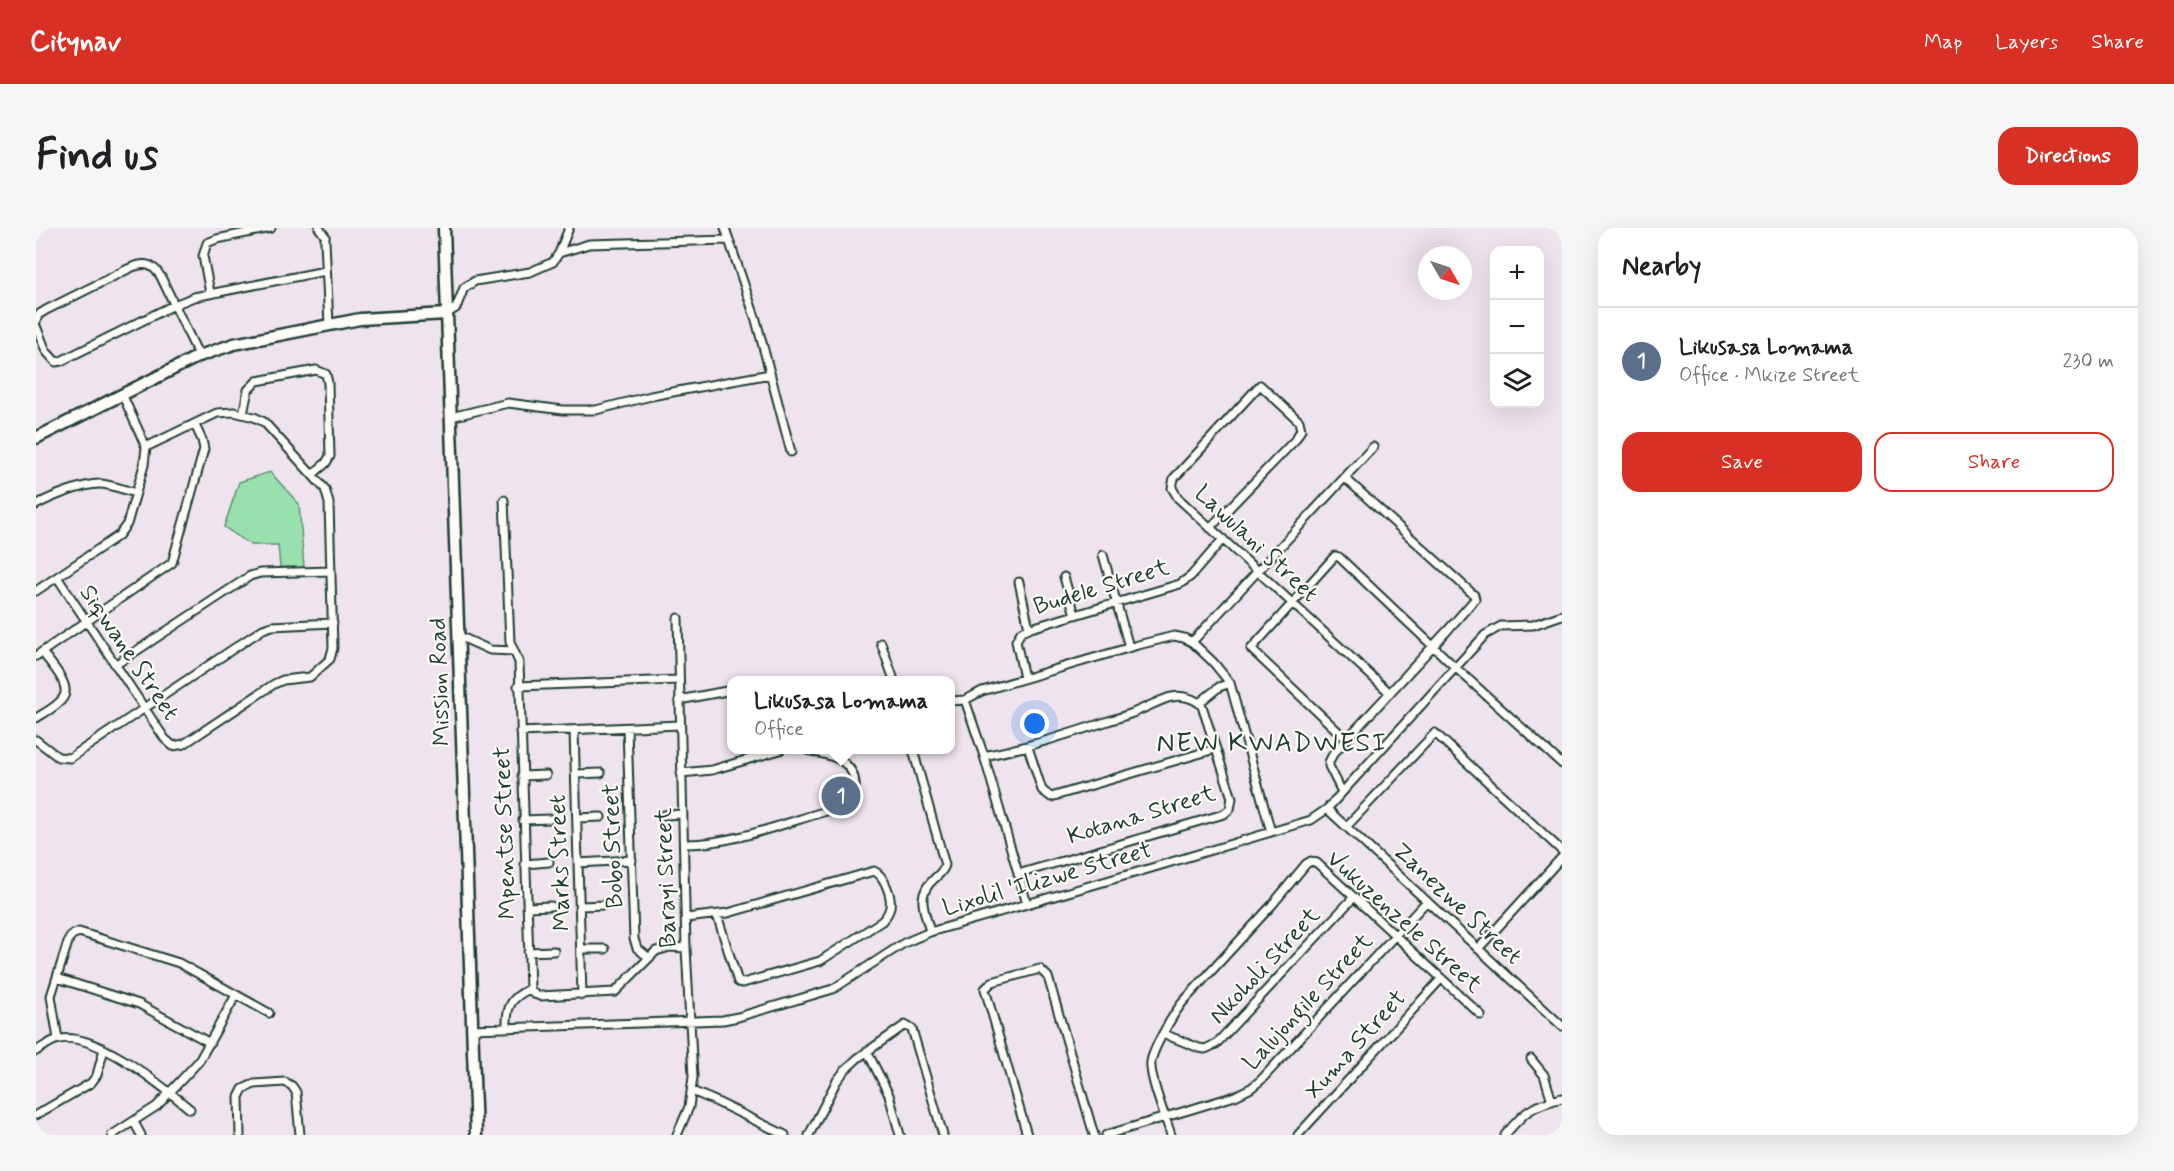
<!DOCTYPE html>
<html lang="en">
<head>
<meta charset="utf-8">
<style>
  :root { --surface:#fff; --page:#f6f6f6; --text:#202124; --muted:#757577; --line:#e0e0e0; --accent:#d93025 }
  body { margin:0; font-family:Mynerve,sans-serif; background:var(--page); color:var(--text) }
  .controls { position:absolute; right:18px; top:18px; display:grid; overflow:hidden; border-radius:12px; box-shadow:0 6px 24px #0002 }
  .controls button { width:54px; height:54px; display:grid; place-items:center; padding:0; border:0; border-bottom:2px solid var(--line); background:var(--surface); color:var(--text); font:30px sans-serif }
  .compass { position:absolute; left:1382px; top:18px; width:54px; height:54px; border-radius:50%; background:var(--surface); box-shadow:0 6px 24px #0002; rotate:129deg }
  .you { position:absolute; left:999px; top:496px; width:21px; height:21px; margin:-15px; border:4px solid #fff; border-radius:50%; background:#1a73e8; box-shadow:0 0 0 9px #1a73e833 }
  .badge { display:grid; place-items:center; width:39px; height:39px; border-radius:50%; background:var(--accent); color:#fff; font-size:20px; font-weight:700 }
  .pin { position:absolute; translate:-50% -50%; border:3px solid #fff; box-shadow:0 2px 6px #0006 }
  .popup { position:absolute; left:691px; top:448px; width:228px; height:78px; box-sizing:border-box; display:grid; place-content:center; border-radius:12px; background:var(--surface); filter:drop-shadow(0 2px 4px #0005); font-size:20px; white-space:nowrap; color:var(--muted) }
  .popup b { font-size:22px; color:var(--text) }
  .popup::after { content:''; position:absolute; left:50%; top:100%; margin-left:-12px; border:12px solid transparent; border-top-color:var(--surface) }
  .list { margin:0; padding:0; list-style:none }
  h2 { display:flex; justify-content:space-between; align-items:center; height:78px; margin:0; padding:0 24px; font-size:26px }
  h2 small { font-size:20px; font-weight:400; color:var(--muted) }
  .list li { display:grid; grid-template-columns:39px 1fr auto; gap:18px; align-items:center; box-sizing:border-box; height:108px; padding:0 24px; border-top:2px solid var(--line) }
  .list b { display:block; font-size:22px; white-space:nowrap }
  .list p { margin:0; font-size:20px; white-space:nowrap; color:var(--muted) }
  .list em { font-size:20px; font-style:normal; color:var(--muted) }
  .actions { display:flex; gap:12px; padding:18px 24px }
  .actions a { flex:1; padding:14px 0; border:2px solid var(--accent); border-radius:18px; text-align:center; font-size:21px; color:var(--accent) }
  .actions .main { background:var(--accent); color:#fff }
  .icon { flex:none; width:33px; height:33px; fill:none; stroke:currentColor; stroke-width:2; stroke-linecap:round; stroke-linejoin:round }
  .map { position:relative; flex:none; width:1526px; height:907px; overflow:hidden; border-radius:18px }
  header { display:flex; align-items:center; gap:36px; box-sizing:border-box; height:84px; padding:0 30px; background:var(--accent); color:#fff }
  header strong { font-size:28px }
  nav { display:flex; gap:33px; margin-inline-start:auto; font-size:21px }
  .intro { display:flex; align-items:center; justify-content:space-between; box-sizing:border-box; height:144px; padding:0 36px }
  h1 { margin:0; font-size:42px }
  .button { padding:15px 27px; border-radius:18px; background:var(--accent); color:#fff; font-size:21px; font-weight:700 }
  main { display:flex; gap:36px; padding:0 36px }
  aside { flex:1; background:var(--surface); border-radius:18px; box-shadow:0 6px 24px #0002 }
  .map>svg:first-child { display:block }
  .green { fill:#98e1af; stroke:#5c8f72; stroke-width:1.5 }
  .lines { fill:none; stroke-linecap:round; stroke-linejoin:round }
  .street-casing { stroke:#1f3d34; stroke-width:11 }
  .secondary-casing { stroke:#1f3d34; stroke-width:15 }
  .street { stroke:#fdfcf7; stroke-width:7 }
  .secondary { stroke:#fdfcf7; stroke-width:10 }
  .labels { text-anchor:middle; stroke-width:4.5; stroke-linejoin:round; paint-order:stroke }
  .street-label { font-size:24px; fill:#1f3d34; stroke:#fdfcf7 }
  .quarter-label { font-size:27px; letter-spacing:1.5px; fill:#1f3d34; stroke:#fdfcf7 }
</style>
</head>
<body>
<header>
<strong>Citynav</strong>
<nav><a>Map</a><a>Layers</a><a>Share</a></nav>
</header>
<div class="intro"><h1>Find us</h1><a class="button">Directions</a></div>
<main>
<div class="map">
<svg width="1526" height="907" viewBox="0 0 1526 907">
  <rect width="100%" height="100%" fill="#efe3ed"/>
  <filter id="ink" filterUnits="userSpaceOnUse"><feTurbulence type="fractalNoise" baseFrequency=".0167" numOctaves="2"/><feDisplacementMap in="SourceGraphic" scale="12" xChannelSelector="R" yChannelSelector="G"/><feConvolveMatrix kernelMatrix="1 2 1 2 8 2 1 2 1" color-interpolation-filters="sRGB"/></filter>
  <g filter="url(#ink)">
    <!-- green -->
    <path class="green" d="M234,244L263,276L268,340L244,339L242,317H215L188,299L203,254Z"/>
    <g class="lines">
      <!-- street casing -->
      <g class="street-casing">
        <path id="street" d="M283,0L289,8V13L293,97
          M689,0L720,92L755,224
          M523,25L553,16L693,12
          M174,65L167,28L171,15L181,11L235,0
          M410,86L420,80L428,60L439,53L494,44L517,34L523,25L533,0
          M0,94L2,87L10,82L92,41C107,34 116,34 125,49L163,128
          M0,98L10,123L20,134L25,133L138,77L158,69L289,43
          M207,186L212,162L221,153L280,142L290,146L292,155L294,228L290,235L276,247
          M415,189L472,175L527,182H560L615,168L734,146
          M468,272L474,414L483,434L494,761L498,766L504,768L579,764L620,723L634,719L650,720
          M0,277C14,269 47,256 63,256C75,256 88,262 100,265
          M1174,300L1259,212L1265,202L1263,193L1224,157L1142,246L1138,250L1136,260L1142,270L1354,465
          M1067,327L1093,419
          M21,349L129,511L137,518L148,516L238,456L247,452L274,449L294,431L297,420L293,275L289,261L228,194L218,189L198,184L181,185L110,219
          M1028,349L1039,387
          M983,354L993,400
          M0,363L82,308L91,296L108,237L110,219L86,166
          M423,408L454,422L478,423
          M1156,414L1337,219
          M845,415L858,452
          M0,428L136,335L168,221L166,212L159,197
          M79,437L214,348L224,345L295,343
          M988,450L980,413L985,404L995,400L1144,356L1155,348L1187,311
          M482,458L643,452
          M643,472L696,462
          M929,472L948,528L991,676
          M914,473L929,472L946,463L1102,417L1138,408L1148,410L1156,414L1177,434L1194,455L1235,604
          M1163,475L1183,459L1194,455
          M0,490C8,485 21,479 27,470C36,457 14,435 6,424
          M591,500L598,711L601,720L612,729
          M538,502L546,767
          M484,504L644,497
          M1310,511L1215,421L1299,328L1303,329L1420,440L1526,536
          M0,512L22,529L34,530L227,401L236,398L297,395
          M992,519L1006,562L1015,569L1179,521
          M877,522L909,637C907,644 903,646 898,651C879,668 889,683 894,704
          M948,528C999,518 1044,502 1094,486C1106,482 1127,470 1136,469C1146,467 1159,470 1166,478L1196,570L1194,581L1188,586L982,646
          M645,545L676,542L744,522
          M540,546L565,545
          M486,548L510,547
          M1306,564L1293,538V534L1297,526L1411,403L1439,371L1438,367L1309,250
          M1291,581L1526,798
          M628,587L647,586
          M541,590L565,589
          M487,592L514,591
          M1310,599L1399,505L1526,623
          M648,616C699,617 758,591 808,578C824,569 822,545 807,534C798,527 782,525 771,522
          M542,635L596,632
          M489,636L513,634
          M544,678L569,677
          M491,679L515,678
          M650,690L692,685L838,643C848,647 856,668 854,679C853,685 850,689 846,693L784,733L707,755L702,754L681,687
          M545,721H569
          M1442,721L1526,629
          M492,724L518,723
          M21,750L103,776L174,815
          M471,800C470,779 475,769 494,761
          M436,801L687,792L702,789L797,761L868,715L894,704L1112,641L1275,592L1291,581L1449,407L1465,398L1497,397L1526,387
          M1128,806L1163,820L1169,821L1180,816L1317,670
          M22,811L15,768L33,711L36,707L43,704L143,735L233,785
          M0,823C6,820 13,814 20,812C57,800 127,859 154,881
          M831,823L853,867L864,907
          M1495,831L1508,847L1516,873
          M656,863L677,872L749,907
          M0,887L55,855L61,847L68,821
          M98,894L105,907
          M76,907L121,878L163,833L200,767
          M204,907L203,869L207,861L218,856L249,854L256,858L260,864L264,907
          M641,907L653,879L657,849L650,720L642,390
          M773,907L800,854L810,841L822,830L869,797L876,801L907,907
          M991,907L949,761L956,754L1004,741L1012,749L1058,907
          M1070,907L1199,868L1215,860L1225,852L1391,673
          M1135,907C1130,890 1113,850 1115,834C1117,820 1137,787 1146,775L1236,677L1270,636L1275,633L1281,635L1445,787
          M1262,907L1405,751
          M1469,907C1489,883 1495,878 1526,870"/>
      </g>
      <!-- secondary casing -->
      <g class="secondary-casing">
        <path id="secondary" d="M408,0L440,907
          M0,210L163,128L198,116L324,91L410,86"/>
      </g>
      <!-- street -->
      <use href="#street" class="street"/>
      <!-- secondary -->
      <use href="#secondary" class="secondary"/>
    </g>
  </g>
  <g class="labels">
    <!-- street labels -->
    <g class="street-label">
      <text transform="translate(1221 315) rotate(43)" y="8">Lawulani Street</text>
      <text transform="translate(1065 358) rotate(-17)" y="8">Budele Street</text>
      <text transform="translate(94 424) rotate(56)" y="8">Siqwane Street</text>
      <text transform="translate(403 454) rotate(-92)" y="8">Mission Road</text>
      <text transform="translate(1105 586) rotate(-17)" y="8">Kotana Street</text>
      <text transform="translate(468 605) rotate(-92)" y="8">Mpentse Street</text>
      <text transform="translate(576 618) rotate(-92)" y="8">Bobo Street</text>
      <text transform="translate(523 635) rotate(-92)" y="8">Marks Street</text>
      <text transform="translate(629 650) rotate(-92)" y="8">Barayi Street</text>
      <text transform="translate(1011 650) rotate(-16)" y="8">Lixolil 'Ilizwe Street</text>
      <text transform="translate(1422 675) rotate(43)" y="8">Zanezwe Street</text>
      <text transform="translate(1369 693) rotate(42)" y="8">Vukuzenzele Street</text>
      <text transform="translate(1228 737) rotate(-47)" y="8">Nkoholi Street</text>
      <text transform="translate(1271 773) rotate(-47)" y="8">Lalujongile Street</text>
      <text transform="translate(1319 816) rotate(-48)" y="8">Xuma Street</text>
    </g>
    <!-- quarter labels -->
    <g class="quarter-label">
      <text x="1236" y="523">NEW KWADWESI</text>
    </g>
  </g>
</svg>
<div class="controls">
<button>+</button>
<button>−</button>
<button><svg class="icon" aria-label="layers" viewBox="0 0 24 24"><path d="M12 4l9 5-9 5-9-5zM3 14l9 5 9-5"/></svg></button>
</div>
<svg class="compass" viewBox="-18 -18 36 36"><path d="M0-13l5 13h-10z" fill="#e53935"/><path d="M0 13l5-13h-10z" fill="#757577"/></svg>
<div class="you"></div>
<div class="pin badge" style="left:805px;top:568px;background:#5c6f8a">1</div>
<div class="popup"><b>Likusasa Lomama</b>Office</div>
</div>
<aside>
<h2>Nearby<small></small></h2>
<ul class="list">
<li><span class="badge" style="background:#5c6f8a">1</span><div><b>Likusasa Lomama</b><p>Office · Mkize Street</p></div><em>230 m</em></li>
</ul>
<div class="actions"><a class="main">Save</a><a>Share</a></div>
</aside>
</main>
</body>
</html>
